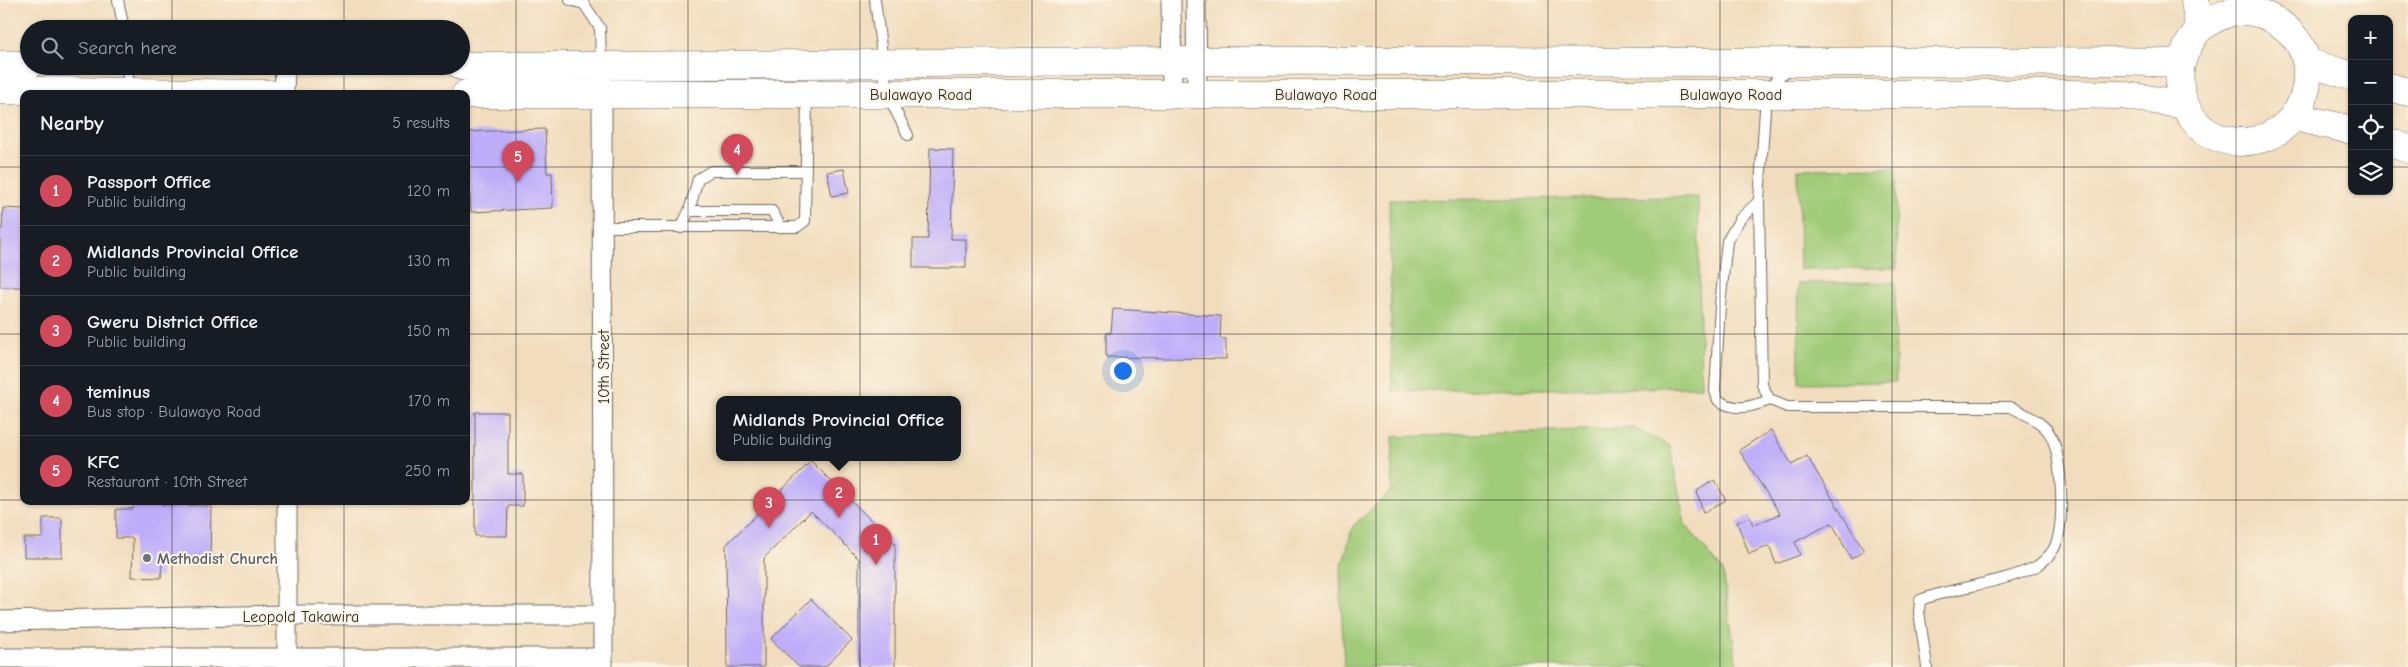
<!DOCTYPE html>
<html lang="en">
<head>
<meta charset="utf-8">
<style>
  :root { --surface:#171b24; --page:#242831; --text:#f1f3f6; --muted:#9ea1a6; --line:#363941; --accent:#d1495b }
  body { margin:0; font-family:"Comic Neue",sans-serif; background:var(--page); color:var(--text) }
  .controls { position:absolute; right:15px; top:15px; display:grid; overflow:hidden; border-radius:10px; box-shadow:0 1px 4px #0004 }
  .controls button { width:45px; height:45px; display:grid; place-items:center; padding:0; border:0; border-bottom:1px solid var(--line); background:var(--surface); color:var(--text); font:25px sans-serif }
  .you { position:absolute; left:1122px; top:370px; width:18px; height:18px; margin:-12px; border:4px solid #fff; border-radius:50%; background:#1a73e8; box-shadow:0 0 0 8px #1a73e833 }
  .badge { display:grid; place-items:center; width:32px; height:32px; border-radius:50%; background:var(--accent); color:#fff; font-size:16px; font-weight:700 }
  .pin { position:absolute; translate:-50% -41px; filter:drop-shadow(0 1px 2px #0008) }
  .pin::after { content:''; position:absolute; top:26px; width:18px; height:15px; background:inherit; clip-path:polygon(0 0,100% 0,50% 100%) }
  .popup { position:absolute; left:716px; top:396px; width:245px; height:65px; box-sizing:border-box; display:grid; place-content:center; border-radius:10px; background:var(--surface); filter:drop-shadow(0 1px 4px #0005); font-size:16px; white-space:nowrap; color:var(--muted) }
  .popup b { font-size:19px; color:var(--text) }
  .popup::after { content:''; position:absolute; left:50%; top:100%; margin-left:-10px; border:10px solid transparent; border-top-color:var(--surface) }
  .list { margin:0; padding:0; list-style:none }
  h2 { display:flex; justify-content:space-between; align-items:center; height:65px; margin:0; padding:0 20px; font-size:21px }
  h2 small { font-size:16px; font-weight:400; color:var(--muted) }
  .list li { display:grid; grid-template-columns:32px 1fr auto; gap:15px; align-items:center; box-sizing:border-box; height:70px; padding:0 20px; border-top:1px solid var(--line) }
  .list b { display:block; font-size:19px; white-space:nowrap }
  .list p { margin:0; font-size:16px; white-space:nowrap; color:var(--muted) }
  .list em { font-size:16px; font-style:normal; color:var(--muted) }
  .icon { flex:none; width:28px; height:28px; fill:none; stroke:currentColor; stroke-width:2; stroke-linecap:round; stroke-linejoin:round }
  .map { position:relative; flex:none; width:2408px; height:667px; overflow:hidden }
  .search { position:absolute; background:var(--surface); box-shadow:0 1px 4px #0004; left:20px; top:20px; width:450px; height:55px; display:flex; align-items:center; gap:12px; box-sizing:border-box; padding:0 18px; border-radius:28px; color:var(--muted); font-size:19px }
  .panel { position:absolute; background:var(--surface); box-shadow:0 1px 4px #0004; left:20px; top:90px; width:450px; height:415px; border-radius:10px }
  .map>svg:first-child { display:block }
  .green { fill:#a0cb78; stroke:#667b52 }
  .building { fill:#beaefa }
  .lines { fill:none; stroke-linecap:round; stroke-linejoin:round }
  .lane-casing { stroke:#70695e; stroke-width:12 }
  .street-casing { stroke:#70695e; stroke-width:21 }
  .secondary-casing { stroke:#70695e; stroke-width:29 }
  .highway-casing { stroke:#70695e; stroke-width:29 }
  .lane { stroke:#fff; stroke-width:10 }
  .street { stroke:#fff; stroke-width:19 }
  .secondary { stroke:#fff; stroke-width:28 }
  .highway { stroke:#fff; stroke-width:28 }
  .grid { fill:none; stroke:#2b2b2b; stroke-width:1; stroke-opacity:0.55 }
  .worship-dot { fill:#6b7280; stroke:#fcf5e5; stroke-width:2 }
  .labels { text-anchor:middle; stroke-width:4; stroke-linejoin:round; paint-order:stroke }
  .street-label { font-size:16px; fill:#2b2b2b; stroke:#fcf5e5 }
  .worship-label { font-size:16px; font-weight:bold; fill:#5b616d; stroke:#fcf5e5; text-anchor:start }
</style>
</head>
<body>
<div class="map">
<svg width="2408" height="667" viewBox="0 0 2408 667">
  <rect width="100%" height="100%" fill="#fcf5e5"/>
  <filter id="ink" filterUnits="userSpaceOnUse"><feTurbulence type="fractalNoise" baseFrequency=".02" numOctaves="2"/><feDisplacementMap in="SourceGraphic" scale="10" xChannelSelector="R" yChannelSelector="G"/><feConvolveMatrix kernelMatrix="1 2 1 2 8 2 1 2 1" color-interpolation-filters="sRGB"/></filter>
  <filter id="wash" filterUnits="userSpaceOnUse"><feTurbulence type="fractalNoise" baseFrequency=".0096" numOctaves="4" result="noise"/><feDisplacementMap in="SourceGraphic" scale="20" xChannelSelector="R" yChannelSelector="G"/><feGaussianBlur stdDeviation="1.12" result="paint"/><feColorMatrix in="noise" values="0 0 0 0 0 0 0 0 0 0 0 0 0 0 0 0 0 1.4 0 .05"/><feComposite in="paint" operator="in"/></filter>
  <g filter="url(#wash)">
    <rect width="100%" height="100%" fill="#f1ddbd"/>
    <!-- green -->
    <path class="green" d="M1896,168L1897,268L1800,269L1798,169Z
      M1698,197L1701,387L1392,391L1389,200Z
      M1895,282L1896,382L1799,383L1798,283Z
      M1633,428L1670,446L1685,524L1723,571L1737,667H1344L1340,573L1353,526L1391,491L1393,437Z"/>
    <g id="blocks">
      <!-- building -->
      <path class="building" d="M545,129L547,173H552L553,208L471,212L467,132Z
        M930,148L953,149L951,239H966V268H913V239H928Z
        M844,169L849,193L832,196L827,172Z
        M3,208L24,209V287H0V229H2Z
        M1113,309L1221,316L1220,339H1226V359L1106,357V333H1111Z
        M475,412H508V474H523V506H508L507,536H475Z
        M1771,430L1792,465L1807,456L1864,551L1851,559L1832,523L1795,542L1800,555L1776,564L1769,546L1749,554L1737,522L1750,517L1753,525L1780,514L1739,450Z
        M811,461L895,544V667H859V559L811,511L764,558V667H727L726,545Z
        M1714,480L1726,500L1703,513L1697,491Z
        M133,501H162V505L211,506L210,562L162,561L161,578L132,577L133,538H116V509H133Z
        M43,518H62V557H24V538H43Z
        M811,599L852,640L825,667H799L771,639Z"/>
    </g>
  </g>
  <g filter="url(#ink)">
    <use href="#blocks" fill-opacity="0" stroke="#70695e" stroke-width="1"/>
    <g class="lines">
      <!-- lane casing -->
      <g class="lane-casing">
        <path id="lane" d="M118,0L124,29
          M570,0L584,4L600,28L601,66
          M875,0L887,94L908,135
          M127,66L129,90
          M1791,68L1777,78L1766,94L1759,201L1762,385L1770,400L1787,407H2011C2026,415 2045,422 2052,438C2062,460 2066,530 2053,550C2050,555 2042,563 2037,566C2001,584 1957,586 1920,600L1919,612L1927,667
          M1759,201L1740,219L1727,241L1720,305L1715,391L1718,400C1735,412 1751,407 1770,400
          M689,211H772L781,227
          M603,227H797L805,221L807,95
          M681,228L689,211L698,179L711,171H806"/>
      </g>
      <!-- street casing -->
      <g class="street-casing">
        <path id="street" d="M1171,0L1172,94
          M1196,0L1197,94
          M602,83L603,667
          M284,94L285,66
          M287,501V667
          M0,621L288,615H603
          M0,658H603"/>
      </g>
      <!-- secondary casing -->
      <g class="secondary-casing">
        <path id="secondary" d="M0,65H29
          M461,66C708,67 955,61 1202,61C1507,60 1813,64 2118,61L2180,63
          M0,90L269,94
          M466,94H2068L2121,95L2185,105"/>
      </g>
      <!-- highway casing -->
      <g class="highway-casing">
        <path id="highway" d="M2195,0L2199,29C2183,50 2175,70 2182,96C2203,170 2313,150 2307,67C2304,33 2266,6 2232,12C2219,15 2209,22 2199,29
          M2306,62L2352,76
          M2389,87L2408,92
          M2295,117L2352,130
          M2389,142L2408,149"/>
      </g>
      <!-- lane -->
      <use href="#lane" class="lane"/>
      <!-- street -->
      <use href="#street" class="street"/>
      <!-- secondary -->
      <use href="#secondary" class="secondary"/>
      <!-- highway -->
      <use href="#highway" class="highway"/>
    </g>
  </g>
  <!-- grid -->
  <path class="grid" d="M172,0V29M344,0V29M516,0V667M688,0V667M860,0V667M1032,0V667M1204,0V667M1376,0V667M1548,0V667M1720,0V667M1892,0V667M2064,0V667M2236,0V667M172,66V94M344,66V94M0,167H24M466,167H2352M2389,167H2408M0,334H24M466,334H2408M0,500H24M466,500H2408M172,501V667M344,501V667"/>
  <!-- markers -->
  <circle class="worship-dot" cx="147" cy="558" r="5"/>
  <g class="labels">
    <!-- street labels -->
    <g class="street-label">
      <text x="921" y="100">Bulawayo Road</text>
      <text x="1326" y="100">Bulawayo Road</text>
      <text x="1731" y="100">Bulawayo Road</text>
      <text transform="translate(603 367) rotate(-90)" y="6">10th Street</text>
      <text x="301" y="622">Leopold Takawira</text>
    </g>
    <!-- worship labels -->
    <g class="worship-label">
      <text x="157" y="564">Methodist Church</text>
    </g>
  </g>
</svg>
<div class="controls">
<button>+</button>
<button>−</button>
<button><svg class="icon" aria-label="locate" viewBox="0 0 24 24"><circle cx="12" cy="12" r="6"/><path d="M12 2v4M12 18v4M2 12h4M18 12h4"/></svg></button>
<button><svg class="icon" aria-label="layers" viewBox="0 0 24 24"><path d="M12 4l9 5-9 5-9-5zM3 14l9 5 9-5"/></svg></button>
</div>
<div class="you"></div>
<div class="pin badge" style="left:876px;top:565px">1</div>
<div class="pin badge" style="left:839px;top:518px">2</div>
<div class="popup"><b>Midlands Provincial Office</b>Public building</div>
<div class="pin badge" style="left:769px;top:528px">3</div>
<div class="pin badge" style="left:737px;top:175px">4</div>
<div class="pin badge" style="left:518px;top:182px">5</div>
<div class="search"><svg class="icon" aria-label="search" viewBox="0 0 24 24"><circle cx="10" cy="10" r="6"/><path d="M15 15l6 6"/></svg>Search here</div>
<section class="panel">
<h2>Nearby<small>5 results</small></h2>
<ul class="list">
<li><span class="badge">1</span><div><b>Passport Office</b><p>Public building</p></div><em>120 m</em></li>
<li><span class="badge">2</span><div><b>Midlands Provincial Office</b><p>Public building</p></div><em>130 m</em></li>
<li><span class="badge">3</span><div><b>Gweru District Office</b><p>Public building</p></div><em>150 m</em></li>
<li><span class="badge">4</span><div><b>teminus</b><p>Bus stop · Bulawayo Road</p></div><em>170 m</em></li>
<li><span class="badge">5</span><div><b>KFC</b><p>Restaurant · 10th Street</p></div><em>250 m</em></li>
</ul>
</section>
</div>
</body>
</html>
